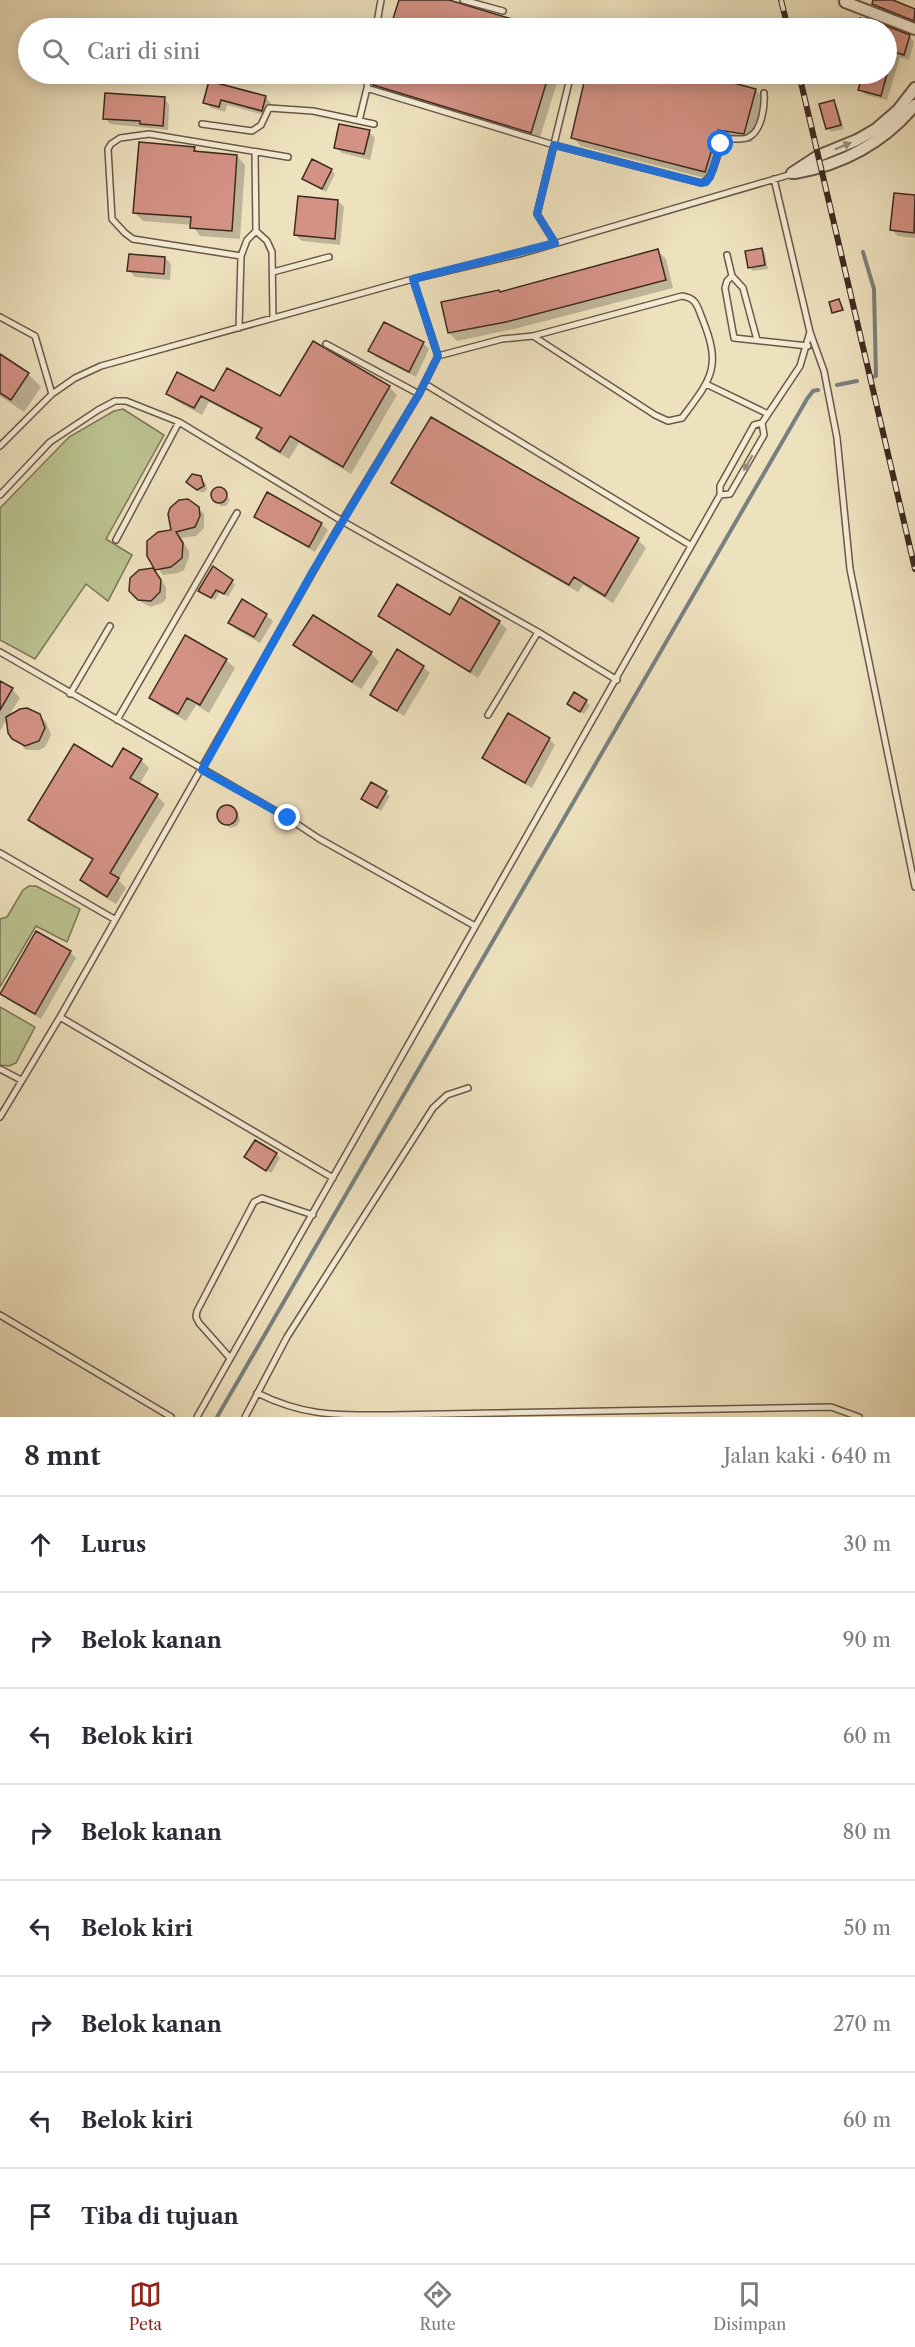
<!DOCTYPE html>
<html lang="id">
<head>
<meta charset="utf-8">
<style>
  :root { --surface:#fff; --page:#f7f7f7; --text:#2b2b33; --muted:#7c7c81; --line:#e1e1e2; --accent:#8f2418 }
  body { margin:0; font-family:"Libre Caslon Text",serif; background:var(--page); color:var(--text) }
  .stop { position:absolute; width:18px; height:18px; margin:-14px; border:4px solid #1a73e8; border-radius:50%; background:#fff }
  .stop.end { background:#1a73e8; border-color:#fff; box-shadow:0 2px 6px #0008 }
  .list { margin:0; padding:0; list-style:none }
  h2 { display:flex; justify-content:space-between; align-items:center; height:78px; margin:0; padding:0 24px; font-size:26px }
  h2 small { font-size:20px; font-weight:400; color:var(--muted) }
  .list li { display:grid; grid-template-columns:39px 1fr auto; gap:18px; align-items:center; box-sizing:border-box; height:96px; padding:0 24px; border-top:2px solid var(--line) }
  .list b { display:block; font-size:22px; white-space:nowrap }
  .list em { font-size:20px; font-style:normal; color:var(--muted) }
  .icon { flex:none; width:33px; height:33px; fill:none; stroke:currentColor; stroke-width:2; stroke-linecap:round; stroke-linejoin:round }
  .map { position:relative; flex:none; width:915px; height:1417px; overflow:hidden }
  .search { position:absolute; background:var(--surface); box-shadow:0 3px 15px #0003; left:18px; right:18px; top:18px; height:66px; display:flex; align-items:center; gap:15px; box-sizing:border-box; padding:0 21px; border-radius:33px; color:var(--muted); font-size:22px }
  .sheet { height:846px; background:var(--surface) }
  nav { display:flex; justify-content:space-around; align-items:center; box-sizing:border-box; height:84px; border-top:2px solid var(--line); background:var(--surface); font-size:16px; color:var(--muted) }
  nav a { display:grid; justify-items:center; gap:3px }
  nav .on { color:var(--accent) }
  .map>svg:first-child { display:block }
  .green { fill:#bbc290; stroke:#7c7658; stroke-width:1.5 }
  .shadow { fill:#0003 }
  .lines { fill:none; stroke-linecap:round; stroke-linejoin:round }
  .stream { stroke:#78817e; stroke-width:4 }
  .building { fill:#d39284; stroke:#3e2a21; stroke-width:1.5 }
  .service-casing { stroke:#6a5848; stroke-width:8 }
  .minor-casing { stroke:#6a5848; stroke-width:14 }
  .service { stroke:#f4ecd5; stroke-width:5 }
  .minor { stroke:#f4ecd5; stroke-width:10 }
  .rail-casing { stroke:#3e2a21; stroke-width:6 }
  .rail { stroke:#f4ecd5; stroke-width:4; stroke-dasharray:11; stroke-linecap:butt }
  .oneway { fill:#998b7b }
  .route { stroke:#1a73e8; stroke-width:8 }
</style>
</head>
<body>
<div class="map">
<svg width="915" height="1417" viewBox="0 0 915 1417">
  <rect width="100%" height="100%" fill="#eee1be"/>
  <filter id="stains"><feTurbulence type="fractalNoise" baseFrequency=".00333" numOctaves="4"/><feColorMatrix values="0 0 0 0 .2 0 0 0 0 .09 0 0 0 0 .02 0 0 0 .5 -.17"/></filter>
  <radialGradient id="worn" r=".72"><stop offset=".6" stop-color="#630" stop-opacity="0"/><stop offset="1" stop-color="#630" stop-opacity=".3"/></radialGradient>
  <!-- green -->
  <path class="green" d="M123,409L164,435L106,539L132,555L108,601L86,584L35,659L0,640V508L69,437L114,411Z
    M29,886H36L80,909L67,942L36,926L0,987V919L7,917L23,890Z
    M0,1007L35,1027L16,1063L9,1066L0,1065Z"/>
  <!-- shadow -->
  <path class="shadow" d="M401,0H444L537,28H392Z
    M875,0H889L915,10V24L880,10L873,4Z
    M861,20H867L909,36L914,42L909,60L900,57L887,100L866,95L860,89L862,82L832,78L827,74H886V28H858Z
    M378,74H560L539,140L383,93L375,84Z
    M588,74H694L756,90L764,99L752,142L726,138L713,180L581,146L572,137Z
    M210,83L265,97L271,103L268,116L227,105L225,112L211,108L205,102Z
    M164,99L169,104L168,130L110,124L105,118Z
    M834,102L837,106L844,129L831,132L828,128Z
    M369,132L375,138L370,160L342,153L336,147Z
    M194,148L199,153L237,156L245,165L240,239L200,236L192,225L143,221L135,213Z
    M331,170L335,174L326,192L303,179Z
    M896,194L915,196V238L898,236L892,230Z
    M338,201L344,207L340,245L302,241L295,235Z
    M761,249L765,253L768,269L753,271L749,267Z
    M658,251L666,259L673,288L514,329L457,341L449,333L500,293Z
    M165,258L171,264L170,280L135,277L129,270Z
    M423,343L429,349L416,377L376,357L370,351Z
    M0,361L28,374L41,387L24,412L0,396Z
    M389,387L397,395L351,474L299,443L289,459L266,446L258,438L262,430L209,402L202,415L176,401L168,393H215L281,398Z
    M198,476L206,484L207,490L202,493L192,486Z
    M393,483L638,540L646,548L613,603L583,585L578,592L402,491Z
    M216,489H222L230,500L226,506H221L212,499V492Z
    M268,494L321,524L328,530L315,552L262,522L255,516Z
    M198,508L204,514V528L196,536L181,538L189,551V557L184,570L178,573L163,575L148,555Z
    M153,569L166,587V599L162,603L151,607L141,602L134,596Z
    M232,581L235,585L228,597L220,592L215,600L203,594Z
    M266,615L273,621L260,643L236,629L230,623Z
    M380,615L499,622L507,629L478,678L388,623Z
    M295,644L371,653L379,662L361,689L304,653Z
    M226,660L235,668L209,713L196,705L186,721L160,706L151,697Z
    M423,667L430,673L404,716L378,701L372,694Z
    M0,683L12,689L20,698L8,717L20,710L34,711L46,722L51,735L45,747L39,750H26L9,732L8,726L5,722L0,731Z
    M586,701L590,705L584,714L573,707Z
    M549,739L555,745L532,788L490,764L484,758Z
    M141,760L149,768L139,785L157,796L165,804L118,880L126,888L116,904L90,888L82,880L94,861L38,828L30,820L112,769Z
    M371,784L390,796L381,811L363,799Z
    M227,806L238,813L240,820L237,826L231,828L220,821L218,814L221,808Z
    M70,952L76,958L41,1019L8,1000L2,994Z
    M276,1154L280,1158L271,1173L246,1157Z"/>
  <g class="lines">
    <!-- stream -->
    <path class="stream" d="M863,252L874,289L876,376L872,377
      M837,385L857,381
      M217,1417L807,399L813,391L818,390"/>
  </g>
  <!-- building -->
  <path class="building" d="M399,0H449L535,26L534,28H390Z
    M873,0H893L915,9L914,21L872,4Z
    M860,18L865,20L866,18L910,35L904,55L894,52L888,70L886,28H857Z
    M376,74H549L531,133L373,85Z
    M586,74H700L756,89L744,134L718,130L705,172L571,138Z
    M863,74H887L881,96L858,90Z
    M209,81L266,96L262,111L221,100L219,107L203,103Z
    M105,93L165,97L163,126L140,124V121L103,119Z
    M834,100L841,125L826,129L819,104Z
    M339,124L370,130L364,154L334,148Z
    M139,142L195,147L194,151L237,155L232,231L190,228L191,217L133,213Z
    M312,159L332,169L322,189L302,179Z
    M894,193L915,195L914,233L890,230Z
    M298,196L338,200L335,239L294,235Z
    M762,248L765,265L748,268L745,251Z
    M658,249L666,280L506,322L448,333L441,302L499,290L500,292Z
    M129,254L165,257L164,274L127,271Z
    M839,299L843,310L832,313L829,302Z
    M384,322L424,342L409,372L368,351Z
    M313,341L390,386L343,467L290,436L280,452L256,438L262,428L201,396L194,408L166,394L177,372L214,391L227,368L280,396Z
    M0,354L29,373L11,400L0,393Z
    M431,417L639,538L605,596L574,577L569,585L391,483Z
    M192,474L201,476L204,486L197,490L186,482Z
    M211 495a8 8 0 1 1 16 0a8 8 0 1 1-16 0Z
    M267,492L322,523L309,547L254,517Z
    M188,499L199,507L200,516L195,527L176,532L183,543L182,558L171,567L155,570L147,556V541L158,532L171,530L168,514L170,508L179,500Z
    M213,566L233,580L224,594L216,590L211,598L198,591Z
    M153,568L161,580L160,592L151,601L138,600L129,591L130,578L139,570Z
    M397,584L450,615L460,597L500,621L470,672L378,616Z
    M242,599L267,614L254,637L228,623Z
    M313,615L372,652L352,682L293,645Z
    M185,635L227,659L200,705L187,698L178,714L149,698Z
    M397,649L424,666L397,711L370,695Z
    M0,681L13,688L0,710Z
    M574,692L587,700L580,712L567,704Z
    M27,708L40,714L45,728L39,741L25,746L12,739L8,733L6,717L20,709Z
    M508,713L550,738L525,783L482,758Z
    M74,744L112,767L123,748L142,759L130,778L158,794L110,873L119,878L107,897L80,880L93,859L28,820Z
    M371,782L387,791L377,808L361,799Z
    M217 815a10 10 0 1 1 20 0a10 10 0 1 1-20 0Z
    M36,931L71,951L35,1014L0,994Z
    M255,1140L277,1153L266,1171L244,1157Z"/>
  <g class="lines">
    <!-- service casing -->
    <g class="service-casing">
      <path id="service" d="M463,0L503,11
        M376,28L381,0
        M369,74L367,88L373,90L554,145L701,183C716,179 715,151 725,139C733,138 743,141 749,137C762,131 765,105 764,93
        M359,121L367,88
        M202,124L252,131L261,125L269,108L313,111L374,124
        M255,153L256,231L267,241L272,252L273,318
        M555,243L537,214L571,74
        M727,255L732,276L743,288L757,340
        M241,256L133,239L125,233L112,219L108,149L111,144L120,138L149,134L288,157
        M273,272L329,257
        M732,276L727,281L725,288L734,338L808,346
        M413,279L438,356
        M0,317L35,336L52,394
        M239,328L241,256L247,240L256,231
        M810,332L824,371L837,438L850,569L915,887
        M533,336L655,415L668,421L682,418C712,378 722,367 702,318C697,305 696,298 682,296L533,336L502,339L438,356L419,394L342,521L538,632L617,680
        M326,344L419,394
        M425,384L690,545
        M706,384L768,414
        M0,446L52,394L75,378L101,366L413,279L523,253L792,174
        M0,495L50,442L98,410L115,401H126L179,422L342,521L60,1017L0,1117
        M720,495L730,494L764,435L762,423
        M116,540L179,422
        M0,652L288,818L318,838L475,926
        M70,694L110,626
        M488,715L538,632
        M117,720L237,513
        M0,853L114,919
        M60,1017L333,1178
        M0,1069L21,1080
        M0,1315L171,1417
        M230,1358L199,1323L196,1317L197,1311L254,1202L262,1198L313,1215
        M257,1393C306,1417 337,1415 390,1415L831,1407L859,1417
        M197,1417L720,495V486L754,425L762,423L800,366L810,332L774,179
        M245,1417L287,1337L433,1108L447,1095L468,1088"/>
    </g>
    <!-- minor casing -->
    <g class="minor-casing">
      <path id="minor" d="M845,2L915,29
        M792,173L818,156L857,140L876,129L898,110L915,88
        M795,173C842,165 885,142 915,105"/>
    </g>
    <!-- service -->
    <use href="#service" class="service"/>
    <!-- minor -->
    <use href="#minor" class="minor"/>
    <!-- rail casing -->
    <g class="rail-casing">
      <path id="rail" d="M781,0L788,28
        M799,74L915,569"/>
    </g>
    <!-- rail -->
    <use href="#rail" class="rail"/>
  </g>
  <!-- one-way arrows -->
  <defs><path id="oneway-solid" d="M-6-.8H1V-3.2L6.5 0L1 3.2V.8H-6Z" transform="scale(1.5)"/></defs>
  <g class="oneway">
    <use href="#oneway-solid" transform="translate(843 146) rotate(-23)"/>
    <use href="#oneway-solid" transform="translate(748 463) rotate(120)"/>
  </g>
  <g class="lines">
    <!-- route -->
    <path class="route" d="M288,818L202,770L313,571L419,394L438,356L413,279L555,243L537,214L554,145L701,183L706,182L710,177L721,144"/>
  </g>
  <rect width="100%" height="100%" filter="url(#stains)"/>
  <rect width="100%" height="100%" fill="url(#worn)"/>
</svg>
<div class="stop" style="left:721px;top:144px"></div>
<div class="stop end" style="left:288px;top:818px"></div>
<div class="search"><svg class="icon" aria-label="search" viewBox="0 0 24 24"><circle cx="10" cy="10" r="6"/><path d="M15 15l6 6"/></svg>Cari di sini</div>
</div>
<section class="sheet">
<h2>8 mnt<small>Jalan kaki · 640 m</small></h2>
<ul class="list">
<li><svg class="icon" aria-label="ahead" viewBox="0 0 24 24"><path d="M12 20V5M6 11l6-6 6 6"/></svg><div><b>Lurus</b></div><em>30 m</em></li>
<li><svg class="icon" aria-label="right" viewBox="0 0 24 24"><path d="M7 20v-9h11M14 6l5 5-5 5"/></svg><div><b>Belok kanan</b></div><em>90 m</em></li>
<li><svg class="icon" aria-label="left" viewBox="0 0 24 24"><path d="M17 20v-9H6M10 6l-5 5 5 5"/></svg><div><b>Belok kiri</b></div><em>60 m</em></li>
<li><svg class="icon" aria-label="right" viewBox="0 0 24 24"><path d="M7 20v-9h11M14 6l5 5-5 5"/></svg><div><b>Belok kanan</b></div><em>80 m</em></li>
<li><svg class="icon" aria-label="left" viewBox="0 0 24 24"><path d="M17 20v-9H6M10 6l-5 5 5 5"/></svg><div><b>Belok kiri</b></div><em>50 m</em></li>
<li><svg class="icon" aria-label="right" viewBox="0 0 24 24"><path d="M7 20v-9h11M14 6l5 5-5 5"/></svg><div><b>Belok kanan</b></div><em>270 m</em></li>
<li><svg class="icon" aria-label="left" viewBox="0 0 24 24"><path d="M17 20v-9H6M10 6l-5 5 5 5"/></svg><div><b>Belok kiri</b></div><em>60 m</em></li>
<li><svg class="icon" aria-label="arrive" viewBox="0 0 24 24"><path d="M6 21V4h12l-3 4 3 4H6"/></svg><div><b>Tiba di tujuan</b></div></li>
</ul>
</section>
<nav>
<a class="on"><svg class="icon" aria-label="map" viewBox="0 0 24 24"><path d="M3 6l6-2 6 2 6-2v14l-6 2-6-2-6 2zM9 4v14M15 6v14"/></svg>Peta</a>
<a><svg class="icon" aria-label="directions" viewBox="0 0 24 24"><path d="M12 3l9 9-9 9-9-9zM9 14v-3h6M13 9l2 2-2 2"/></svg>Rute</a>
<a><svg class="icon" aria-label="saved" viewBox="0 0 24 24"><path d="M7 4h10v16l-5-4-5 4z"/></svg>Disimpan</a>
</nav>
</body>
</html>
